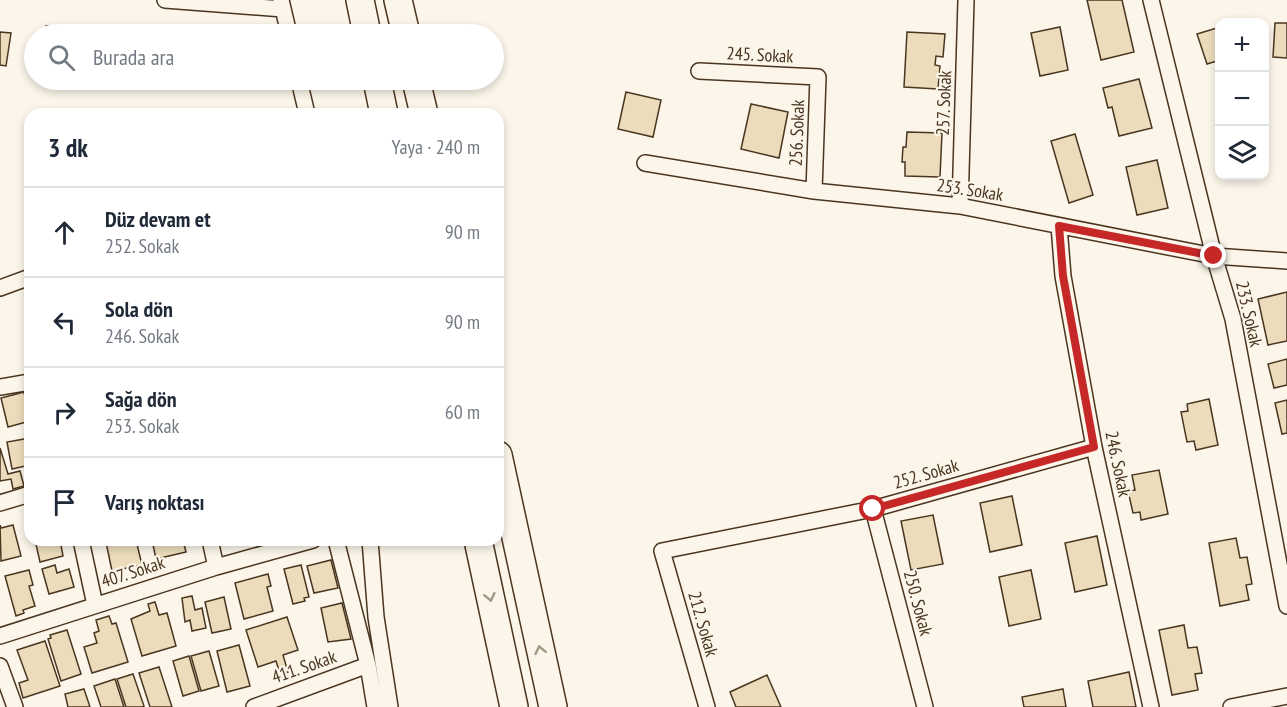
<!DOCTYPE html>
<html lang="tr">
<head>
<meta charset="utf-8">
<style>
  :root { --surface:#fff; --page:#f6f6f7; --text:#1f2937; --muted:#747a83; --line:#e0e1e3 }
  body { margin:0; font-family:"PT Sans Narrow",sans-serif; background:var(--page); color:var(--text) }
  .controls { position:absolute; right:18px; top:18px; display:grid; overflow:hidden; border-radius:12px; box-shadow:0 3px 9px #0003 }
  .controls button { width:54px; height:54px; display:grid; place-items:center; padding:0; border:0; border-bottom:2px solid var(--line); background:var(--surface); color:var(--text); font:30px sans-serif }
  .stop { position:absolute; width:18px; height:18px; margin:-14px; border:4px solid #c62828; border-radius:50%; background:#fff }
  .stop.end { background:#c62828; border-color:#fff; box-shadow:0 2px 6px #0008 }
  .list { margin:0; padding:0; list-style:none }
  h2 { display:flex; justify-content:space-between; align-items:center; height:78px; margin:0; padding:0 24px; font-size:26px }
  h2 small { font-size:20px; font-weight:400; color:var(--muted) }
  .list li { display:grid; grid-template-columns:39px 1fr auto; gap:18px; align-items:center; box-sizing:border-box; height:90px; padding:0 24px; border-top:2px solid var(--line) }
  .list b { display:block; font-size:22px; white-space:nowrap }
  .list p { margin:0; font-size:20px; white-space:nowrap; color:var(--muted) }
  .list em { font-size:20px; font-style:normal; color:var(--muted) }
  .icon { flex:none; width:33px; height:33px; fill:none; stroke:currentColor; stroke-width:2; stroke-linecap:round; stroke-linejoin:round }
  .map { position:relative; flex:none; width:1287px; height:707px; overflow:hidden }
  .search { position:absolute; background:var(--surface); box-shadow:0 3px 9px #0003; left:24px; top:24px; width:480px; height:66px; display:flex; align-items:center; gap:15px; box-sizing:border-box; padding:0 21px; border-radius:33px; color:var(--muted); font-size:22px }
  .panel { position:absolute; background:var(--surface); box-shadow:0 3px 9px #0003; left:24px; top:108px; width:480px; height:438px; border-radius:18px }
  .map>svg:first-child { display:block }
  .building { fill:#ecdcbc; stroke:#4a3520; stroke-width:1.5 }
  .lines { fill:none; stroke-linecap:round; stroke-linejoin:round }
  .street-casing { stroke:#4a3520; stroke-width:18 }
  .highway-casing { stroke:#4a3520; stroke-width:30 }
  .street { stroke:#fbf6e9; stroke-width:15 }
  .highway { stroke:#fbf6e9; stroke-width:27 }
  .oneway { stroke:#a29684 }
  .route { stroke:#c62828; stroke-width:8 }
  .labels { text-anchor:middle; stroke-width:4.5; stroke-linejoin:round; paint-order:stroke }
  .street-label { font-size:18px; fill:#4a3520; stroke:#fbf6e9 }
</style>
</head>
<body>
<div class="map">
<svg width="1287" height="707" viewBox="0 0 1287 707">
  <rect width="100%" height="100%" fill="#fbf6e9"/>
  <!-- building -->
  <path class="building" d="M1087,0H1122L1134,52L1101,60Z
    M1275,23H1287V58L1273,57Z
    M46,26L75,28V34H45Z
    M1060,27L1068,70L1040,76L1031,33Z
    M1220,27V60L1207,64L1197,34Z
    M0,32L11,33L6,66L0,65Z
    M907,32L945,34L943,57L936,56L935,65L940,66L938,89L904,87Z
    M1139,79L1152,128L1119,136L1112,107L1108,108L1103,88Z
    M626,92L661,100L653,137L618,129Z
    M751,104L788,112L779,158L741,149Z
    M907,132L942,133L940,177L905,176V162H902L903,147H906Z
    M1075,134L1093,195L1069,203L1051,141Z
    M1157,160L1168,208L1137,215L1126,167Z
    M1287,292V341L1268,345L1258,299Z
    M1287,359V385L1274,388L1268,364Z
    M24,392L30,421L8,427L1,398Z
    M1209,399L1218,445L1196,450L1194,441L1187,442L1181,412L1188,411L1187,404Z
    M1287,400V433L1282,434L1275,403Z
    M30,438V465L12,469L7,442Z
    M0,448L8,474L20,471L24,486L13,489L11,479L0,481Z
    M1159,470L1168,514L1141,520L1140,512L1133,513L1128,491L1135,490L1132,475Z
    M1012,496L1022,545L990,552L980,503Z
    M933,515L943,564L911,570L901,521Z
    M0,525L1,528L13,525L21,556L1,561Z
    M1097,536L1107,585L1075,592L1065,543Z
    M1236,538L1240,558L1247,557L1252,584L1246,585L1249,600L1220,606L1209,543Z
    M35,540H60L63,556L40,562Z
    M115,540H136L142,565L112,571L106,542Z
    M152,540H183L186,552L156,559Z
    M331,560L338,588L314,593L307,566Z
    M55,565L57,573L69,569L74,587L49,594L42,569Z
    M301,565L309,597L304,598L305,601L293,604L284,569Z
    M29,570L33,585L29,586L35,606L23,610L24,613L16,616L5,576Z
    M1031,570L1041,619L1009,626L999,577Z
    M268,574L271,586L267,587L273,611L244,619L235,583Z
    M192,596L195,610L202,608L206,628L192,631L190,620L185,622L182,598Z
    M224,597L231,629L212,633L205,602Z
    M155,602L159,615L167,613L176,646L142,656L131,619L150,611L148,604Z
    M342,603L351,639L328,642L321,608Z
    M109,616L112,624L116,623L128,662L92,673L84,647L97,643L94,633L99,631L96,620Z
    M287,617L298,650L283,655L288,672L280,674L276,661L258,667L246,630Z
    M1184,625L1188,648L1197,647L1202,673L1195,674L1198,690L1172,695L1159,630Z
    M67,630L81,674L61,681L48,639L51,638L50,635Z
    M45,641L60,686L23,698L19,683L28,680L17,650Z
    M239,645L250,686L227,692L217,651Z
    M209,651L219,686L201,691L191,656Z
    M189,656L199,691L183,696L173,661Z
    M159,667L172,707H150L139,673Z
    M1129,672L1136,707H1093L1088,681Z
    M133,674L144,706L142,707H126L117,679Z
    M767,675L781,707H736L730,692Z
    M115,679L124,707H101L94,686Z
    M84,689L90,707H68L65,694Z
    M1063,689L1066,707H1024L1022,697Z"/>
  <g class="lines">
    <!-- street casing -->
    <g class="street-casing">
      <path id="street" d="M165,0L283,9
        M281,0L289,34
        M1151,0L1214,256L1233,319L1287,606
        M699,71L818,77L814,191
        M299,80L307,114
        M645,163L814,191L960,206L1214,256L1287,261
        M960,206L966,0
        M1059,226L1063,276L1094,447L1151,707
        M0,288L30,277
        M0,387L30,382
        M0,503L30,494
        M873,509L925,707
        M81,540L95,605
        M210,540L216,567
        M336,540L368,665L375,707
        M370,540L376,617L390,707
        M0,636L216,567L313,540
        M0,666L15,707
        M254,707L368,665
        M707,707L662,551L873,509L1094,447
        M1231,707L1287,696"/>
    </g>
    <!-- highway casing -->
    <g class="highway-casing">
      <path id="highway" d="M360,0L367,34
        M398,0L406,34
        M377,80L384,114
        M416,80L424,114
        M498,455L553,707
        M478,540L514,707"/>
    </g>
    <!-- street -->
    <use href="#street" class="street"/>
    <!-- highway -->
    <use href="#highway" class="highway"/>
  </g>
  <!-- one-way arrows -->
  <defs><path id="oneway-chevron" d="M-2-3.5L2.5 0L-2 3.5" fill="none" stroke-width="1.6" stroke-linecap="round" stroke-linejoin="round" transform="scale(1.5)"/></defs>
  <g class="oneway">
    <use href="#oneway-chevron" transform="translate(490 597) rotate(78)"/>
    <use href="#oneway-chevron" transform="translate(540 650) rotate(-102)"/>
  </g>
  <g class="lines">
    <!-- route -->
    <path class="route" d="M873,509L1094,447L1063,276L1059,226L1214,256"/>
  </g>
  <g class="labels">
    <!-- street labels -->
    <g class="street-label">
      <text transform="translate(760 55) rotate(3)" y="6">245. Sokak</text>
      <text transform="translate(944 103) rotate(-88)" y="6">257. Sokak</text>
      <text transform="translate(797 133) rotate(-88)" y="6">256. Sokak</text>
      <text transform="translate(970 190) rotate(9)" y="6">253. Sokak</text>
      <text transform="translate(1249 314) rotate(77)" y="6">233. Sokak</text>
      <text transform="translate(1118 464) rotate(78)" y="6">246. Sokak</text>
      <text transform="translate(926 474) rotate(-16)" y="6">252. Sokak</text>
      <text transform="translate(133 572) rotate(-18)" y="6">407. Sokak</text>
      <text transform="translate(918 603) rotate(75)" y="6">250. Sokak</text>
      <text transform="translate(703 624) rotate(74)" y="6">212. Sokak</text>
      <text transform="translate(304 667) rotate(-19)" y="6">411. Sokak</text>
    </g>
  </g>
</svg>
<div class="controls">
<button>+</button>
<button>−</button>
<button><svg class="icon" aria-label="layers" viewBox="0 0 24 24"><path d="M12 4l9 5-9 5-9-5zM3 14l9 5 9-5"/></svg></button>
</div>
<div class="stop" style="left:873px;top:509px"></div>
<div class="stop end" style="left:1214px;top:256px"></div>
<div class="search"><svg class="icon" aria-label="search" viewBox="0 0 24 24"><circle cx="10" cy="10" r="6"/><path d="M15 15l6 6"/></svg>Burada ara</div>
<section class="panel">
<h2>3 dk<small>Yaya · 240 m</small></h2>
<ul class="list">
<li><svg class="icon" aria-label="ahead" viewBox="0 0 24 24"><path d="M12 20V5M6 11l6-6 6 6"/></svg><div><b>Düz devam et</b><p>252. Sokak</p></div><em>90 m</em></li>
<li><svg class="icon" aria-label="left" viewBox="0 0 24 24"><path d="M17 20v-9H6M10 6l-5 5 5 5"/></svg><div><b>Sola dön</b><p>246. Sokak</p></div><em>90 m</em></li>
<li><svg class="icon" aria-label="right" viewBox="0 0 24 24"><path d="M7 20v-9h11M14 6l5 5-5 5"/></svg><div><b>Sağa dön</b><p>253. Sokak</p></div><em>60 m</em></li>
<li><svg class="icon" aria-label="arrive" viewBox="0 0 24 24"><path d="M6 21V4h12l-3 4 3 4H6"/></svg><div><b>Varış noktası</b></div></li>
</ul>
</section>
</div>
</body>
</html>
